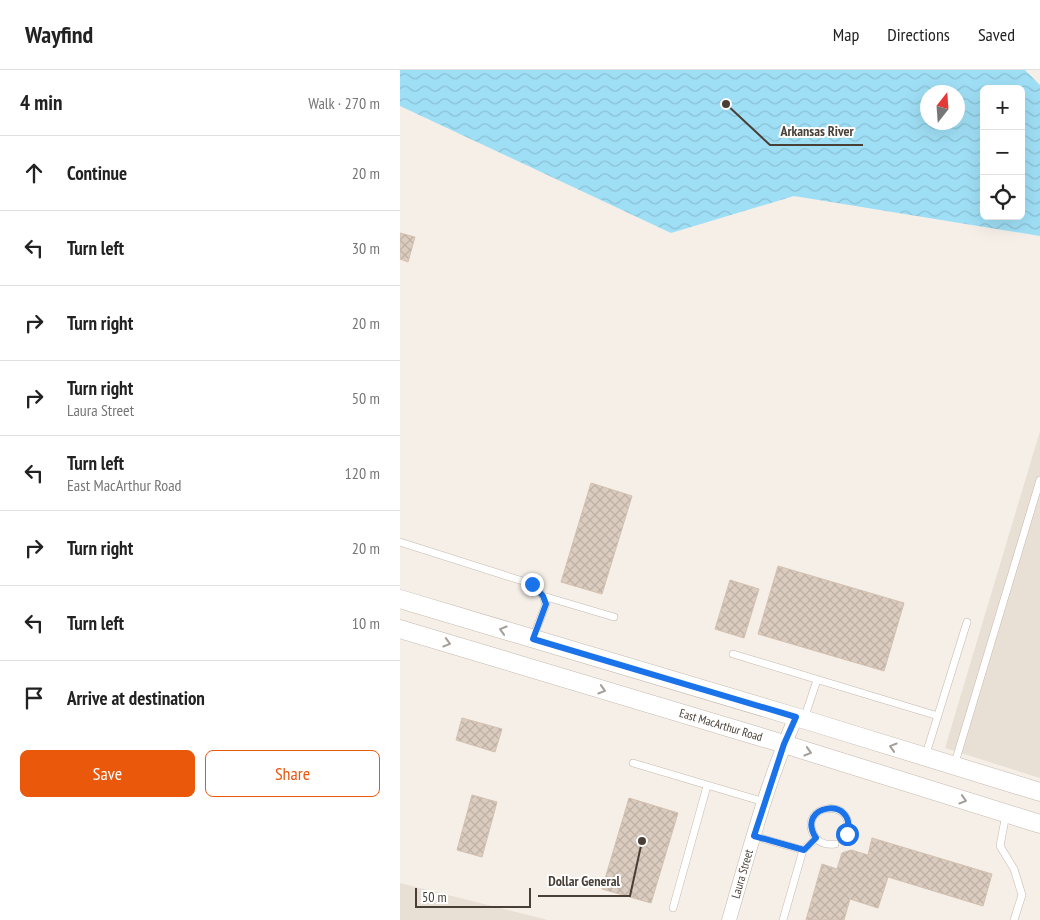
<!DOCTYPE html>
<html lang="en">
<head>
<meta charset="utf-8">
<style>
  :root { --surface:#fff; --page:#f6f6f6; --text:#222; --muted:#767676; --line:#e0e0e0; --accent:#ea580c }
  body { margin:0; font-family:"PT Sans Narrow",sans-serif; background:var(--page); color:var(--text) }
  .controls { position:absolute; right:15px; top:15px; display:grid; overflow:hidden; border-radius:8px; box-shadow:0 5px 20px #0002 }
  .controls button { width:45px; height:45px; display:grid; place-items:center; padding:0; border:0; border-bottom:1px solid var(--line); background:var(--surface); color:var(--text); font:25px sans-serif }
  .compass { position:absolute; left:520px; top:15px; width:45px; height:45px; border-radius:50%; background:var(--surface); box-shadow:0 5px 20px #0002; rotate:17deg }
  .scale { position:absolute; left:15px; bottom:12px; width:116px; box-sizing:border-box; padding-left:5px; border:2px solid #493f36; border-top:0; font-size:14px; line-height:18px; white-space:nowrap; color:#493f36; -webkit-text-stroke:4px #fff; paint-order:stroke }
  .stop { position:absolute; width:15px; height:15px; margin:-11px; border:4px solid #1a73e8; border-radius:50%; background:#fff }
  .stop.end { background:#1a73e8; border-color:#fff; box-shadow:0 1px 5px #0008 }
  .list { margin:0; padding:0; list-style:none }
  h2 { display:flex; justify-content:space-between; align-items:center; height:65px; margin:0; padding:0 20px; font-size:21px }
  h2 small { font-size:16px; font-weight:400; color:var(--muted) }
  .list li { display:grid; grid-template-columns:32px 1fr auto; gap:15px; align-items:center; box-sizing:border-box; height:75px; padding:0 20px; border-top:1px solid var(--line) }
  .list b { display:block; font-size:19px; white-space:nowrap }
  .list p { margin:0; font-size:16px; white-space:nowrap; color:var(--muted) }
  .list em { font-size:16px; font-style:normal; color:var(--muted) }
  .actions { display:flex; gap:10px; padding:15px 20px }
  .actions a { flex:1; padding:11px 0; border:1px solid var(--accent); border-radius:8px; text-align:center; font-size:18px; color:var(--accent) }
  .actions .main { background:var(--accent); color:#fff }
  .icon { flex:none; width:28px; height:28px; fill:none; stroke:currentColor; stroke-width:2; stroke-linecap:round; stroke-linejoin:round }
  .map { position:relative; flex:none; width:640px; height:850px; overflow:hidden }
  header { display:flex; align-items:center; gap:30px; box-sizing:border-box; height:70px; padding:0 25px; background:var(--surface); border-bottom:1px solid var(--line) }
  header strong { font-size:24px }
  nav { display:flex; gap:28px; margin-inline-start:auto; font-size:18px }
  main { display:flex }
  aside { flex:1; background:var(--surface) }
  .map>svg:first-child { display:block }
  .residential { fill:#e9e0d5 }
  .water { fill:url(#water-waves); fill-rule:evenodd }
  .building { fill:url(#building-cross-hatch); stroke:#d3c0af }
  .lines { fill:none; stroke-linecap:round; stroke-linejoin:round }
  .service-casing { stroke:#c4b8ac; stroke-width:8 }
  .minor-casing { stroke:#c4b8ac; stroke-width:15 }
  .tertiary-casing { stroke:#c4b8ac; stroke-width:19 }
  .service { stroke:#fff; stroke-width:7 }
  .minor { stroke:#fff; stroke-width:14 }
  .tertiary { stroke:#fff; stroke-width:18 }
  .oneway { stroke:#a49f9a }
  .route { stroke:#1a73e8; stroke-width:6 }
  .labels { text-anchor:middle; stroke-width:4; stroke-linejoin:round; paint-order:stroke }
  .street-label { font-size:12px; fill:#493f36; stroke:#fff }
  .leader { fill:none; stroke:#493f36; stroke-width:2 }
  .callout-dot { fill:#493f36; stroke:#fff; stroke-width:2 }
  .callout-label { font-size:14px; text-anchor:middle; font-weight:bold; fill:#493f36; stroke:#fff; stroke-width:4; stroke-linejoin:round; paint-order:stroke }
</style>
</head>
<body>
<header>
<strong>Wayfind</strong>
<nav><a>Map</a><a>Directions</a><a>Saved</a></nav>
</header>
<main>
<aside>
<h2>4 min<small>Walk · 270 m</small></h2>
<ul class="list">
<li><svg class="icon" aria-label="ahead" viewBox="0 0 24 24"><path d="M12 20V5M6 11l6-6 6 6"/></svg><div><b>Continue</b></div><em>20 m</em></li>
<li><svg class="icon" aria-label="left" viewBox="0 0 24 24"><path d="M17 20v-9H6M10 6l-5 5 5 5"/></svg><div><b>Turn left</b></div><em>30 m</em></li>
<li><svg class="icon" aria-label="right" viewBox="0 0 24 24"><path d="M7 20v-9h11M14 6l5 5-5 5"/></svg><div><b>Turn right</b></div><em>20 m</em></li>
<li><svg class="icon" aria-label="right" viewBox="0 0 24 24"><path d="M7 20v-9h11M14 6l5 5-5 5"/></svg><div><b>Turn right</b><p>Laura Street</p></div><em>50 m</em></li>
<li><svg class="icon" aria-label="left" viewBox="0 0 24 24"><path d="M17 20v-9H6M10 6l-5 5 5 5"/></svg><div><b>Turn left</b><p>East MacArthur Road</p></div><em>120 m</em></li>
<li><svg class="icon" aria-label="right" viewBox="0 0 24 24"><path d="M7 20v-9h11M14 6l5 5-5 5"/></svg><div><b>Turn right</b></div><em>20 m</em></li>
<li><svg class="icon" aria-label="left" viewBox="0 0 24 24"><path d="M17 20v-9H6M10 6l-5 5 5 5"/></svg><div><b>Turn left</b></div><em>10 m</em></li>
<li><svg class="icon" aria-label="arrive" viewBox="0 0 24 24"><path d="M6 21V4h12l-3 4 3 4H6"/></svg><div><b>Arrive at destination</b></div></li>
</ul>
<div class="actions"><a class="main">Save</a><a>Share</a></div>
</aside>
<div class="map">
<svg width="640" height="850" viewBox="0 0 640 850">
  <defs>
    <pattern id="water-waves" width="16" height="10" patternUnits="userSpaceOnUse" patternTransform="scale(1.25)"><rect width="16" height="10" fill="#9fdff6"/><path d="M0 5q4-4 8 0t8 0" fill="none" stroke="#8ac0d4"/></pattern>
    <pattern id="building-cross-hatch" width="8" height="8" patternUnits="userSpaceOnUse" patternTransform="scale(1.25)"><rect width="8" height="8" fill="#dbccbf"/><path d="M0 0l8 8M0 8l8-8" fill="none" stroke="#bdb0a5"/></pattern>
  </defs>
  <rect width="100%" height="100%" fill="#f5efe8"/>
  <!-- residential -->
  <path class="residential" d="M640,361V708L545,678Z
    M0,813L148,850H0Z"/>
  <!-- water -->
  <path class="water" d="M0,0H625L640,15V166L394,126L271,163L0,36ZM584,19H621V146H584ZM528,22H558V52H528Z"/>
  <!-- building -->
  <path class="building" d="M0,163L15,167L8,192L0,189Z
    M191,413L232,426L202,524L161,512Z
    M378,496L504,533L484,601L358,564Z
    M330,510L359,519L344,568L315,559Z
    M62,648L102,659L95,682L56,670Z
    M72,725L97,732L82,787L57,780Z
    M229,728L278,743L251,833L202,819Z
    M472,768L592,804L583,836L488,807L478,838L450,829L444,850H406L422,794L437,799L442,783L451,780L468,785Z"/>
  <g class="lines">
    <!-- service casing -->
    <g class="service-casing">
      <path id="service" d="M0,472L132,514L143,526L146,534L133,568
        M143,526L214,547
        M333,584L538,646
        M404,649L417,610
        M525,687L567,552
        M233,693L364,732
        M554,696L640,410
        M606,744L600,776L614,799L622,825L614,850
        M354,766L403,780L383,850
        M435,774C427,775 418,773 414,765C397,735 457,725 447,764
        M403,780L416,769
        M273,838L307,716"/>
    </g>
    <!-- minor casing -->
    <g class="minor-casing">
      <g id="minor">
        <path id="s1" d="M329,850C349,782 367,712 396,647"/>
      </g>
    </g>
    <!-- tertiary casing -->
    <g class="tertiary-casing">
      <g id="tertiary">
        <path d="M0,529L396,647L640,722"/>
        <path id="s2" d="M0,559L384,674L640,754"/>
      </g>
    </g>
    <!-- service -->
    <use href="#service" class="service"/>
    <!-- minor -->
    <use href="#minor" class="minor"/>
    <!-- tertiary -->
    <use href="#tertiary" class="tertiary"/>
  </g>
  <!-- one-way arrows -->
  <defs><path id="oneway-chevron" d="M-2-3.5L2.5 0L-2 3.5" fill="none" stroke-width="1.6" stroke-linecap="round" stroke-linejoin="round" transform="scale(1.25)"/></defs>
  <g class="oneway">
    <use href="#oneway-chevron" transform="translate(103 560) rotate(-163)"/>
    <use href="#oneway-chevron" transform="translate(47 573) rotate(17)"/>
    <use href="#oneway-chevron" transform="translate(202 620) rotate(17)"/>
    <use href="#oneway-chevron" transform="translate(493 677) rotate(-163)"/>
    <use href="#oneway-chevron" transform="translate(408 682) rotate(17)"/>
    <use href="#oneway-chevron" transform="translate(563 730) rotate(17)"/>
  </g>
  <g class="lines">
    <!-- route -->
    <path class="route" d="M132,514L143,526L146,534L133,569L396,647L384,674L354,766L404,780L416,768C394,734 458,725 447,764"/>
  </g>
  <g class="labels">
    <!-- street labels -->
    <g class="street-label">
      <text dy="4" stroke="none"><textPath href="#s2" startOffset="335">East MacArthur Road</textPath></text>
      <text dy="4" stroke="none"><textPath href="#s1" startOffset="48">Laura Street</textPath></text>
    </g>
  </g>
  <!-- callouts -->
  <path class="leader" d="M326 34L370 75H463M242 771L230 826H138"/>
  <g class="callout-dot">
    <circle cx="326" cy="34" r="5"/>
    <circle cx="242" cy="771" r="5"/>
  </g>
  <g class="callout-label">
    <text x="417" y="66">Arkansas River</text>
    <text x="184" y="816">Dollar General</text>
  </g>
</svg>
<div class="controls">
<button>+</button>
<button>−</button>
<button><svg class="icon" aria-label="locate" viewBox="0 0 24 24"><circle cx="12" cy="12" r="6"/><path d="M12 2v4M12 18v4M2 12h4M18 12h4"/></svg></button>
</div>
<svg class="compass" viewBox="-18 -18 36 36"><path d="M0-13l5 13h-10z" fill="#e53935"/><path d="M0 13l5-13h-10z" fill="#767676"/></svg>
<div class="scale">50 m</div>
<div class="stop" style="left:447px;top:764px"></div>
<div class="stop end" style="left:132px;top:514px"></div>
</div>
</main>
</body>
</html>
